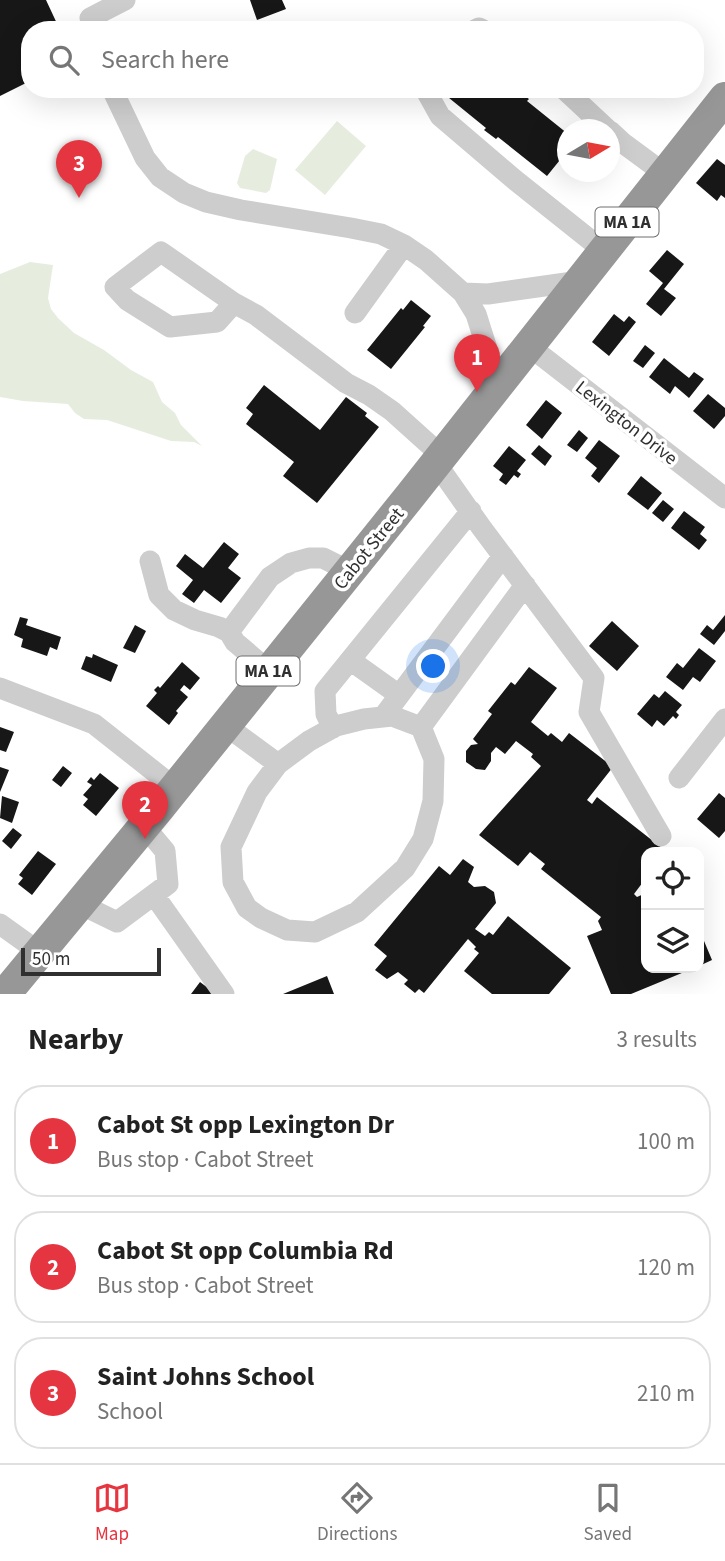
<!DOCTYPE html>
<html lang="en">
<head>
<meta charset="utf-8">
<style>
  :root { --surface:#fff; --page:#f2f2f2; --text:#222; --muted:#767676; --line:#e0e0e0; --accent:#e53540 }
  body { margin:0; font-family:"Source Sans 3",sans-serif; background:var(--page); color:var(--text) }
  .controls { position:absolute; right:21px; bottom:21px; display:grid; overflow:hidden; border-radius:14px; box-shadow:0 7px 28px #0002 }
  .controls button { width:63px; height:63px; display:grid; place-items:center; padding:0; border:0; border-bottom:2px solid var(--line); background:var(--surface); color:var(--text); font:35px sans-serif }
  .compass { position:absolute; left:557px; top:119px; width:63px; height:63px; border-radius:50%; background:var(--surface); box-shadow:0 7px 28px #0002; rotate:80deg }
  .scale { position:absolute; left:21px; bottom:18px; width:140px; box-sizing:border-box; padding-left:7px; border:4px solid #303030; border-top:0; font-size:19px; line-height:24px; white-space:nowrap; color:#303030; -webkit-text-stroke:5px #fff; paint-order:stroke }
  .you { position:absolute; left:434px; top:667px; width:24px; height:24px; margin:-18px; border:5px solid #fff; border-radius:50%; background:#1a73e8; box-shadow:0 0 0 10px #1a73e833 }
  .badge { display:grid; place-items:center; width:46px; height:46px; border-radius:50%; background:var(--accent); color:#fff; font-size:23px; font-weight:700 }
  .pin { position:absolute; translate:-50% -58px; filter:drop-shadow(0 2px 4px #0008) }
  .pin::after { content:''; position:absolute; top:37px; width:24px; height:21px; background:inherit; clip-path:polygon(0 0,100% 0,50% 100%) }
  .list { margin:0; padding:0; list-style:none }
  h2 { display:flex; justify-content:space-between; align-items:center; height:91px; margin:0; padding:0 28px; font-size:30px }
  h2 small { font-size:23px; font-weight:400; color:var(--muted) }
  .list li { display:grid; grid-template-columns:46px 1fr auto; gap:21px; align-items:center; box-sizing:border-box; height:112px; margin:0 14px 14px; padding:0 14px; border:2px solid var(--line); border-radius:28px }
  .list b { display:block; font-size:26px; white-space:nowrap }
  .list p { margin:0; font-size:23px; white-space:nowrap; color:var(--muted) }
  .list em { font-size:23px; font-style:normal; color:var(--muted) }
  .icon { flex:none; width:38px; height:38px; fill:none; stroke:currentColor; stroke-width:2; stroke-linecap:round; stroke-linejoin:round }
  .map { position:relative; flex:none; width:725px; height:994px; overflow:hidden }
  .search { position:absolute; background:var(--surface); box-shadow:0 7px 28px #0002; left:21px; right:21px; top:21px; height:77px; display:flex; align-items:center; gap:18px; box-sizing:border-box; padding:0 24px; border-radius:28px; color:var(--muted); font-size:26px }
  .sheet { height:469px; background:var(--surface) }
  nav { display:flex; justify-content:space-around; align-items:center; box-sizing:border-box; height:98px; border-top:2px solid var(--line); background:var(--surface); font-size:19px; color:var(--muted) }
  nav a { display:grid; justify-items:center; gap:4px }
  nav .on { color:var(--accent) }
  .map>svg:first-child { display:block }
  .green { fill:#e6eddf }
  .building { fill:#171717 }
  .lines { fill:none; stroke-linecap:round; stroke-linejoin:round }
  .minor { stroke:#cdcdcd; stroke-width:21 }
  .highway { stroke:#979797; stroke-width:32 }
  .labels { text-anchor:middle; stroke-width:7; stroke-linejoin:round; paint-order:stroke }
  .shield { fill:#fff; stroke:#6e6e6e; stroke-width:2 }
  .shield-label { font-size:18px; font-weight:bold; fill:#303030 }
  .street-label { font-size:19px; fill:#303030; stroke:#fff }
</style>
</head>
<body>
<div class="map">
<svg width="725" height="994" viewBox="0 0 725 994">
  <rect width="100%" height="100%" fill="#fff"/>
  <!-- green -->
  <path class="green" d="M337,121L366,146L325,195L295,170Z
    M253,149L277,159L270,190L266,193L240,188L237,183L245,156Z
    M30,262L53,265L48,298L51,309L58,318L74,333L104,350L131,370L153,382L162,402L175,413L181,425L202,446L194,442L171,441L107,420L84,419L75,413L68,404L23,401L0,397V274Z"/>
  <!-- building -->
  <path class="building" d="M0,0H46L60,30H30V81L0,96Z
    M250,0H282L286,9L257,20Z
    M438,89H508L514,94L517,90L529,99L527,101L568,134V150L547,176L498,137L496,139L484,130L486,128Z
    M717,159L725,165V198L721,195L717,201L696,183Z
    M667,250L684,264L664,289L676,298L661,316L646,304L663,283L649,271Z
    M411,300L431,316L423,326L425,327L391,369L367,350L401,308L403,310Z
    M614,314L624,322L629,316L636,322L609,356L592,342Z
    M645,345L655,353L643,368L633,361Z
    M664,358L689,378L694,372L704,379L689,398L675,386L670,394L649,377Z
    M264,385L320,430L346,397L367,413L365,416L379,427L317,503L283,476L294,462L246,424L253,414L246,408Z
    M708,394L725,408V416L714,429L693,411Z
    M546,400L562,413L542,439L526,425Z
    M579,430L588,438L577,452L567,445Z
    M599,440L620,456L599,483L591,476L597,468L585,458Z
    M539,445L552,456L545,466L531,454Z
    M509,446L526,460L517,471L521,474L518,478L514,475L506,485L499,480L503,474L493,466Z
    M641,476L662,493L648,510L627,494Z
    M663,500L674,509L663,522L652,513Z
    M684,511L705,527L700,534L707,540L699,550L671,528Z
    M224,542L239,554L228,568L241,578L221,603L204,590L194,603L182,594L193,580L176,566L185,554L203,568Z
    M725,615V631L714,645L700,634L707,625L713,630Z
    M20,617L28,619L26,625L61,637L57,650L50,647L47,656L21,647L23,639L14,635Z
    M612,621L639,646L617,671L589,646Z
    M135,625L146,631L135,653L123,648Z
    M699,648L716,661L700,682L693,677L683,690L666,677L677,663L683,668Z
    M93,654L118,665L111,682L81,669L86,656L92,658Z
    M182,662L200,678L190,690L184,685L180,690L188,697L176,711L178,713L169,725L146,706L157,693L154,690L158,686L160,688Z
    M529,667L557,688L531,722L548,736L551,733L562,742L569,733L613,767L587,800L592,804L597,797L667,852H646V878L634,894L637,897L646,893V968H694L631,994H611L587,936L602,930L598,921L601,917L541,869L545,864L530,852L518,866L479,835L541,766L531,757L533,754L516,741L505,754L496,747L491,753V761L485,770L476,769L466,762V751L471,745L478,744L473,739L492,714L488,711L511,682L515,685Z
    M665,691L682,705L676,712L679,715L676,719L673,716L664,726L657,720L652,727L637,714L654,694L659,698Z
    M0,727L14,732L6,752L0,750Z
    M63,766L72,773L61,787L52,780Z
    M0,767L9,770L0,792Z
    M100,773L119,788L96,816L83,805L88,799L83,795L92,785L87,782L91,777L94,780Z
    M719,793L725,798V831L719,838L697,819Z
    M2,796L19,802L12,823L0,818Z
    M13,828L22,835L11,849L2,841Z
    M38,851L56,864L32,895L18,884L23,878L19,875Z
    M463,859L474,867L468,882L474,887L485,886L494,892L496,903L475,929L485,936L489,932L493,935L508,916L571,968L549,994H492L464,971L479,953L474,949L476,947L468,939L424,993L419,989L415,993L404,984L408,980L398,972L387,979L375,970L387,956L374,945L439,866L450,875Z
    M699,929L712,960L699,966Z
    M327,976L334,994H283Z
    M200,982L216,994H191Z"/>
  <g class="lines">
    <!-- minor -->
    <path class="minor" d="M90,18L125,0
      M475,30L479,28L483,30
      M112,89L145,158L160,177L184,193L206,202L241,210L351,228L381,234L404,245L426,260L463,293L476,314L488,352L494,391
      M425,89L440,116L515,180L604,251
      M564,89L608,130
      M610,131L623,143L665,174
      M463,293L488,294L580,281
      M234,303L161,252L115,287L127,300L170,327L217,322L234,303L256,315L346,383L369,395L392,411L442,456
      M355,313L404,245
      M529,346L725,498
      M436,463L481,527L594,678L589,712L661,836
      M150,561L159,595L174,610L195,620L219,627L229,632L235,642L269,671
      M229,632L270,577L291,563L309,558H323L349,571
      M350,660L399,695
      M0,688L94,724L175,788
      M392,716L421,727L434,759L433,801L423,839L405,868L357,912L315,932L287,930L261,918L247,908L233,882L231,847L257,792L278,764L309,741L336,726L364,719Z
      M383,717L503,556
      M225,725L278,764
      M421,727L525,585
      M333,728L326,714L325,691L471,511
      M679,778L725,719
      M154,895L224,994
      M80,904L117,922L168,884L165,851L144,826
      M0,924L39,952"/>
    <!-- highway -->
    <path class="highway" d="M5,994L159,808L410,496L725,98"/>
  </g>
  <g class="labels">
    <!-- shield labels -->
    <g class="shield">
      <rect x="595.5" y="207.5" width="63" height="29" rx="5"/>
      <rect x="236.5" y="656.5" width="63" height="29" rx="5"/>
    </g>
    <g class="shield-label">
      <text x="627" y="228">MA 1A</text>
      <text x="268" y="677">MA 1A</text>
    </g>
    <!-- street labels -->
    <g class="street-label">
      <text transform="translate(627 422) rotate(38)" y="7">Lexington Drive</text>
      <text transform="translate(368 548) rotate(-51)" y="7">Cabot Street</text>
    </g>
  </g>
</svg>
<div class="controls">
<button><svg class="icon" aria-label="locate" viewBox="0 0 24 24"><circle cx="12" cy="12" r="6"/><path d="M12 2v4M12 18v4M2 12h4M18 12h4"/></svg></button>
<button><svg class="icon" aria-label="layers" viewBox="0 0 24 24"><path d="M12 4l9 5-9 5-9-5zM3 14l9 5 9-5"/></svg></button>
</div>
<svg class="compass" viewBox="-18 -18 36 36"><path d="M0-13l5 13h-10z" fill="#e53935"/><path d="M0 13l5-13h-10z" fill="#767676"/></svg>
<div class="scale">50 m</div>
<div class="you"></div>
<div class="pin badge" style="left:477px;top:392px">1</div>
<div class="pin badge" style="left:145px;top:839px">2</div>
<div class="pin badge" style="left:79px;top:198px">3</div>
<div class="search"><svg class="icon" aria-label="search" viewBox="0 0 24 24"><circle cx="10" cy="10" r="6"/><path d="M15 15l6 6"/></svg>Search here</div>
</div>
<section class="sheet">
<h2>Nearby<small>3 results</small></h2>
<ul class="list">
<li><span class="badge">1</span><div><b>Cabot St opp Lexington Dr</b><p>Bus stop · Cabot Street</p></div><em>100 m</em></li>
<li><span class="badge">2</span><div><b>Cabot St opp Columbia Rd</b><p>Bus stop · Cabot Street</p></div><em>120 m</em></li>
<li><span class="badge">3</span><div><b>Saint Johns School</b><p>School</p></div><em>210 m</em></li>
</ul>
</section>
<nav>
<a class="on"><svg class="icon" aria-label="map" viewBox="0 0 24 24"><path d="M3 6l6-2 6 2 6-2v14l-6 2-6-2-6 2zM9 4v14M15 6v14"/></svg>Map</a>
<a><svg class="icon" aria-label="directions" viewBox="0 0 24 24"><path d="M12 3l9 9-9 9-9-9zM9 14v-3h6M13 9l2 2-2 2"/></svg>Directions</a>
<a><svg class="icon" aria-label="saved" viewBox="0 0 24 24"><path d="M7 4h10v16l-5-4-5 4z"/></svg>Saved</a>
</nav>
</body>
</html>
